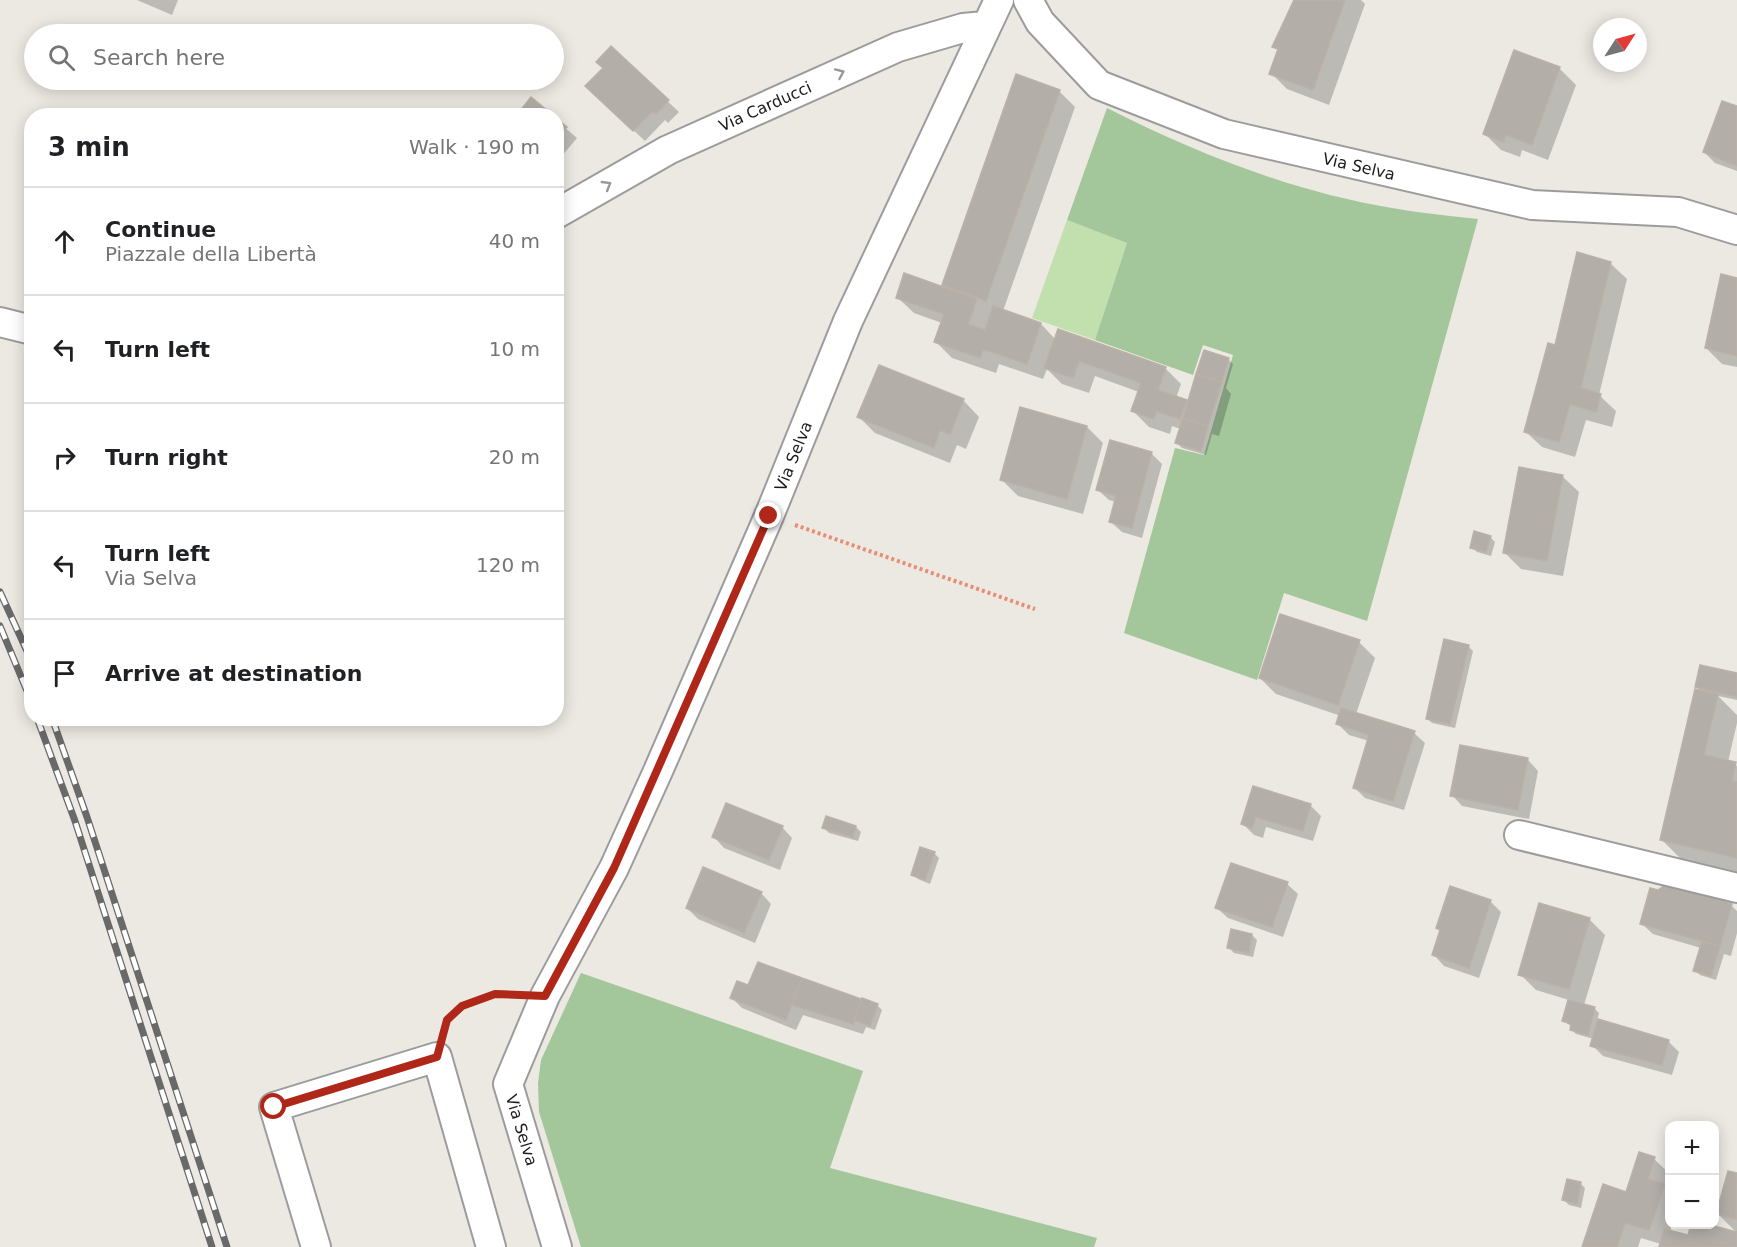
<!DOCTYPE html>
<html lang="en">
<head>
<meta charset="utf-8">
<style>
  :root { --surface:#fff; --page:#f2f2f2; --text:#202124; --muted:#757577; --line:#e0e0e0 }
  body { margin:0; font-family:"DejaVu Sans",sans-serif; background:var(--page); color:var(--text) }
  .controls { position:absolute; right:18px; bottom:18px; display:grid; overflow:hidden; border-radius:12px; box-shadow:0 3px 15px #0003 }
  .controls button { width:54px; height:54px; display:grid; place-items:center; padding:0; border:0; border-bottom:2px solid var(--line); background:var(--surface); color:var(--text); font:30px sans-serif }
  .compass { position:absolute; left:1593px; top:18px; width:54px; height:54px; border-radius:50%; background:var(--surface); box-shadow:0 3px 15px #0003; rotate:54deg }
  .stop { position:absolute; width:18px; height:18px; margin:-14px; border:4px solid #ae2718; border-radius:50%; background:#fff }
  .stop.end { background:#ae2718; border-color:#fff; box-shadow:0 2px 6px #0008 }
  .list { margin:0; padding:0; list-style:none }
  h2 { display:flex; justify-content:space-between; align-items:center; height:78px; margin:0; padding:0 24px; font-size:26px }
  h2 small { font-size:20px; font-weight:400; color:var(--muted) }
  .list li { display:grid; grid-template-columns:39px 1fr auto; gap:18px; align-items:center; box-sizing:border-box; height:108px; padding:0 24px; border-top:2px solid var(--line) }
  .list b { display:block; font-size:22px; white-space:nowrap }
  .list p { margin:0; font-size:20px; white-space:nowrap; color:var(--muted) }
  .list em { font-size:20px; font-style:normal; color:var(--muted) }
  .icon { flex:none; width:33px; height:33px; fill:none; stroke:currentColor; stroke-width:2; stroke-linecap:round; stroke-linejoin:round }
  .map { position:relative; flex:none; width:1737px; height:1247px; overflow:hidden }
  .search { position:absolute; background:var(--surface); box-shadow:0 3px 15px #0003; left:24px; top:24px; width:540px; height:66px; display:flex; align-items:center; gap:15px; box-sizing:border-box; padding:0 21px; border-radius:33px; color:var(--muted); font-size:22px }
  .panel { position:absolute; background:var(--surface); box-shadow:0 3px 15px #0003; left:24px; top:108px; width:540px; height:618px; border-radius:24px }
  .map>svg:first-child { display:block }
  .grass { fill:#c1e0ad }
  .forest { fill:#a3c69b }
  .shadow { fill:#0003 }
  .building { fill:#b4aea8; stroke:#bbb1a6; stroke-width:1.5 }
  .lines { fill:none; stroke-linecap:round; stroke-linejoin:round }
  .minor-casing { stroke:#9c9c9c; stroke-width:32 }
  .path { stroke:#e78d76; stroke-width:4; stroke-dasharray:3 3; stroke-linecap:butt }
  .minor { stroke:#fff; stroke-width:28 }
  .rail-casing { stroke:#696969; stroke-width:7 }
  .rail { stroke:#fff; stroke-width:4.5; stroke-dasharray:14; stroke-linecap:butt }
  .oneway { stroke:#989898 }
  .route { stroke:#ae2718; stroke-width:8 }
  .labels { text-anchor:middle; stroke-width:6; stroke-linejoin:round; paint-order:stroke }
  .street-label { font-size:16px; fill:#1b1b1b; stroke:#fff }
</style>
</head>
<body>
<div class="map">
<svg width="1737" height="1247" viewBox="0 0 1737 1247">
  <rect width="100%" height="100%" fill="#ebe9e1"/>
  <!-- grass -->
  <path class="grass" d="M1067,220L1127,243L1095,340L1032,318Z"/>
  <!-- forest -->
  <path class="forest" d="M1107,108C1195,153 1294,192 1392,208C1420,213 1450,216 1478,219L1367,621L1284,593L1257,680L1124,633L1175,448L1204,455L1233,355L1203,345L1193,375L1095,340L1127,243L1067,220Z
    M581,973L863,1071L830,1168L1097,1238L1094,1247H581L539,1112L538,1083L541,1060Z"/>
  <!-- shadow -->
  <path class="shadow" d="M137,0H178L172,15Z
    M1295,0H1361L1365,4L1329,105L1287,89L1271,73L1279,51L1274,46Z
    M611,48L679,112L668,123L665,120L645,141L598,97Z
    M1515,52L1560,69L1576,85L1548,160L1522,150L1520,157L1501,150L1485,134Z
    M1017,76L1059,91L1075,107L1003,311L1041,324L1056,340L1165,368L1181,384L1176,398L1189,404L1228,359L1233,364L1226,388L1231,394L1219,436L1212,434L1206,455L1182,448L1177,443L1181,429L1172,426L1170,434L1149,427L1133,411L1139,392L1095,376L1089,393L1062,384L1047,369L1043,379L999,364L996,373L952,358L936,342L942,323L914,313L897,297L943,288Z
    M1737,108V171L1715,163L1704,152Z
    M556,120L577,138L556,163Z
    M1610,263L1627,279L1599,395L1616,411L1612,427L1586,420L1575,457L1542,447L1525,431L1556,346Z
    M1737,279V367L1722,364L1706,348Z
    M963,400L979,417L966,449L957,445L950,463L875,433L859,417Z
    M1087,427L1103,443L1083,514L1018,496L1002,480Z
    M1151,453L1162,464L1142,538L1122,532L1111,522L1116,502L1109,500L1098,490Z
    M1562,476L1579,492L1563,576L1521,569L1505,553Z
    M1490,537L1495,542L1491,556L1477,552L1472,547Z
    M1359,642L1375,658L1356,714L1414,733L1425,743L1404,810L1365,798L1354,787L1369,741L1349,735L1338,724L1341,716L1276,694L1260,678Z
    M1468,646L1473,651L1455,728L1432,723L1427,718Z
    M1737,674V700L1718,696L1737,715V723L1728,762L1737,766V873L1683,861L1662,840L1701,691L1697,687Z
    M1462,747L1528,760L1538,771L1529,819L1462,806L1452,795Z
    M1254,788L1310,805L1321,816L1313,841L1266,827L1263,838L1254,835L1243,824Z
    M782,827L792,838L780,870L724,848L714,837Z
    M856,827L861,832L858,841L829,833L824,828Z
    M934,853L939,858L930,884L918,879L913,874Z
    M1287,884L1298,894L1283,937L1228,918L1217,908Z
    M761,893L771,904L755,943L698,919L687,908Z
    M1681,893L1731,905L1737,911V933L1731,956L1724,954L1716,980L1700,975L1695,970L1701,948L1653,934L1642,924Z
    M1490,901L1501,912L1479,978L1444,966L1434,955L1442,932L1438,928Z
    M1589,919L1605,935L1584,1005L1594,1008L1599,1013L1597,1021L1668,1041L1679,1052L1672,1075L1603,1056L1592,1045L1594,1039L1576,1034L1571,1029L1572,1027L1564,1021L1569,1000L1536,990L1520,974Z
    M1252,935L1257,940L1253,957L1234,953L1229,948Z
    M759,963L862,1002L877,1005L882,1010L875,1030L866,1027L863,1034L803,1015L796,1030L742,1008L732,998L749,987Z
    M1654,1159L1670,1174L1666,1187L1670,1191V1224H1672L1670,1232L1689,1237L1737,1234V1247H1661V1244L1641,1238L1638,1247H1584Z
    M1729,1173L1737,1175V1233L1718,1214Z
    M1580,1183L1585,1188L1581,1208L1569,1205L1564,1200Z"/>
  <!-- building -->
  <path class="building" d="M1294,0H1345L1313,90L1269,74L1278,49L1272,47Z
    M611,46L669,100L656,114L653,111L633,131L585,86L603,68L596,62Z
    M1514,50L1560,67L1532,145L1506,135L1503,142L1483,134Z
    M1016,74L1060,90L986,301L942,285Z
    M531,97L554,116H516Z
    M1722,101L1737,106V166L1703,152Z
    M556,118L567,127L556,139Z
    M1577,252L1611,262L1581,388L1601,394L1596,412L1570,404L1559,442L1524,432L1548,343L1555,345Z
    M904,273L977,299L968,324L985,330L993,306L1041,323L1027,364L983,349L980,358L934,342L944,314L896,298Z
    M1721,274L1737,278V356L1705,348Z
    M1058,329L1166,367L1158,390L1187,400L1180,419L1156,411L1154,419L1131,411L1141,383L1079,361L1073,378L1044,368Z
    M1204,350L1229,358L1222,382L1196,374Z
    M879,365L964,399L950,434L940,430L934,448L857,417Z
    M1196,374L1222,382L1208,426L1183,418Z
    M1020,407L1087,426L1067,499L1000,480Z
    M1183,418L1208,426L1201,451L1175,443Z
    M1110,440L1152,452L1132,528L1109,522L1116,496L1096,490Z
    M1519,467L1563,475L1547,561L1503,553Z
    M1474,531L1491,536L1486,552L1470,548Z
    M1280,614L1360,640L1338,705L1259,678Z
    M1444,639L1469,645L1450,724L1426,719Z
    M1700,665L1737,673V697L1695,687Z
    M1695,689L1718,694L1704,755L1736,762L1732,781L1737,782V858L1660,840Z
    M1341,708L1415,731L1393,801L1353,788L1369,735L1336,724Z
    M1460,745L1528,758L1518,810L1450,796Z
    M1253,786L1311,804L1303,831L1256,817L1252,828L1241,824Z
    M726,803L783,826L769,860L712,837Z
    M826,816L856,826L853,837L822,828Z
    M920,847L935,852L925,880L911,875Z
    M1231,863L1288,882L1272,927L1215,908Z
    M703,867L762,892L744,933L686,908Z
    M1665,885L1680,891L1681,887L1732,904L1720,946L1640,924L1650,888L1658,890Z
    M1450,886L1491,900L1469,968L1432,955L1440,930L1436,928Z
    M1539,903L1590,918L1569,989L1518,975Z
    M1231,929L1252,934L1249,953L1227,948Z
    M1702,941L1720,946L1711,976L1693,971Z
    M758,962L802,978L786,1020L730,998L737,981L748,985Z
    M802,978L861,999L853,1024L792,1005Z
    M862,998L878,1004L870,1026L854,1020Z
    M1568,1000L1595,1007L1588,1035L1570,1030L1571,1024L1562,1021Z
    M1598,1019L1669,1040L1662,1065L1590,1046Z
    M1639,1152L1655,1157L1648,1179L1665,1184L1649,1230L1625,1223L1617,1247H1582L1603,1184L1626,1192Z
    M1728,1171L1737,1173L1736,1219L1716,1214Z
    M1567,1179L1581,1182L1577,1204L1562,1200Z
    M1691,1224H1707L1737,1232V1247H1659L1664,1229L1688,1235Z"/>
  <g class="lines">
    <!-- minor casing -->
    <g class="minor-casing">
      <path id="minor" d="M1028,0L1040,22L1099,85L1224,134L1532,205L1678,212L1737,230
        M556,214L668,150L898,47L963,28L985,26
        M0,322L32,330
        M1519,835L1737,888
        M316,1247L274,1107L437,1057L491,1247
        M557,1247L508,1084L545,996L614,868L658,771L769,516L848,321L999,0"/>
    </g>
    <!-- path -->
    <path class="path" d="M795,525L1035,609
      M444,1030L447,1020L462,1006L495,994H514"/>
    <!-- minor -->
    <use href="#minor" class="minor"/>
    <!-- rail casing -->
    <g class="rail-casing">
      <path id="rail" d="M0,592L32,662
        M0,626L32,703
        M37,718L75,821L212,1247
        M52,718L87,817L227,1247"/>
    </g>
    <!-- rail -->
    <use href="#rail" class="rail"/>
  </g>
  <!-- one-way arrows -->
  <defs><path id="oneway-chevron" d="M-2-3.5L2.5 0L-2 3.5" fill="none" stroke-width="1.6" stroke-linecap="round" stroke-linejoin="round" transform="scale(1.5)"/></defs>
  <g class="oneway">
    <use href="#oneway-chevron" transform="translate(840 73) rotate(-24)"/>
    <use href="#oneway-chevron" transform="translate(607 185) rotate(-30)"/>
  </g>
  <g class="lines">
    <!-- route -->
    <path class="route" d="M274,1107L437,1057L447,1020L462,1006L495,994L545,996L614,868L769,516"/>
  </g>
  <g class="labels">
    <!-- street labels -->
    <g class="street-label">
      <text transform="translate(765 106) rotate(-24)" y="6">Via Carducci</text>
      <text transform="translate(1359 166) rotate(13)" y="6">Via Selva</text>
      <text transform="translate(793 456) rotate(-68)" y="6">Via Selva</text>
      <text transform="translate(522 1130) rotate(73)" y="6">Via Selva</text>
    </g>
  </g>
</svg>
<div class="controls">
<button>+</button>
<button>−</button>
</div>
<svg class="compass" viewBox="-18 -18 36 36"><path d="M0-13l5 13h-10z" fill="#e53935"/><path d="M0 13l5-13h-10z" fill="#757577"/></svg>
<div class="stop" style="left:274px;top:1107px"></div>
<div class="stop end" style="left:769px;top:516px"></div>
<div class="search"><svg class="icon" aria-label="search" viewBox="0 0 24 24"><circle cx="10" cy="10" r="6"/><path d="M15 15l6 6"/></svg>Search here</div>
<section class="panel">
<h2>3 min<small>Walk · 190 m</small></h2>
<ul class="list">
<li><svg class="icon" aria-label="ahead" viewBox="0 0 24 24"><path d="M12 20V5M6 11l6-6 6 6"/></svg><div><b>Continue</b><p>Piazzale della Libertà</p></div><em>40 m</em></li>
<li><svg class="icon" aria-label="left" viewBox="0 0 24 24"><path d="M17 20v-9H6M10 6l-5 5 5 5"/></svg><div><b>Turn left</b></div><em>10 m</em></li>
<li><svg class="icon" aria-label="right" viewBox="0 0 24 24"><path d="M7 20v-9h11M14 6l5 5-5 5"/></svg><div><b>Turn right</b></div><em>20 m</em></li>
<li><svg class="icon" aria-label="left" viewBox="0 0 24 24"><path d="M17 20v-9H6M10 6l-5 5 5 5"/></svg><div><b>Turn left</b><p>Via Selva</p></div><em>120 m</em></li>
<li><svg class="icon" aria-label="arrive" viewBox="0 0 24 24"><path d="M6 21V4h12l-3 4 3 4H6"/></svg><div><b>Arrive at destination</b></div></li>
</ul>
</section>
</div>
</body>
</html>
